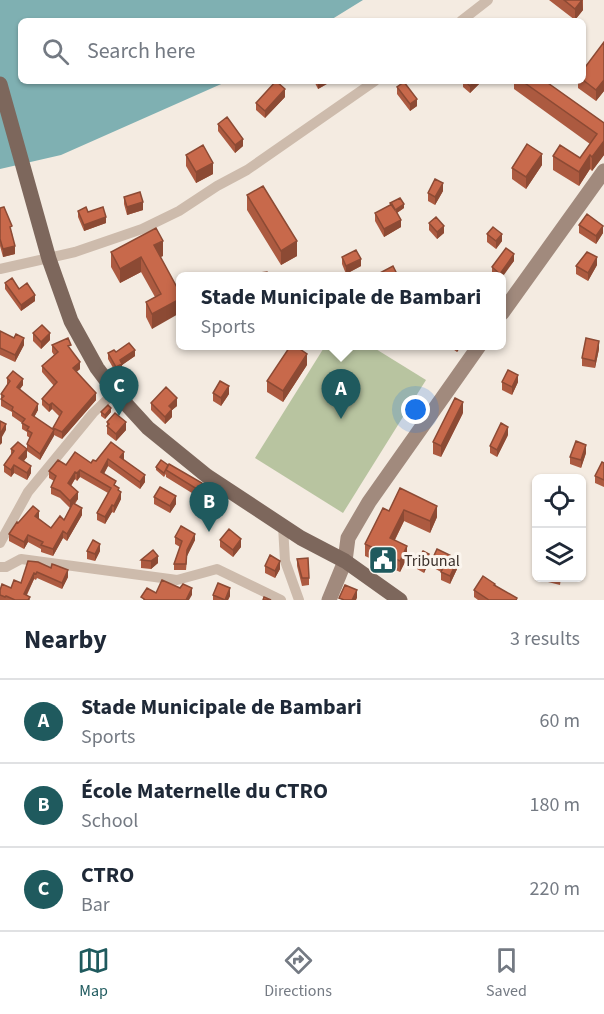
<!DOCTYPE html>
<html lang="en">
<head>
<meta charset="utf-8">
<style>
  :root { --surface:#fff; --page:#f2f2f3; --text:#1f2937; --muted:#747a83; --line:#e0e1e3; --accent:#1f5a5e }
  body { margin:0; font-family:"Source Sans 3",sans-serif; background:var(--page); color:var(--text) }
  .controls { position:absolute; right:18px; bottom:18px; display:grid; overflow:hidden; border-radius:9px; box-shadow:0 2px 4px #0004 }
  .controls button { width:54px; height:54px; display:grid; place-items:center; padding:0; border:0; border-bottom:2px solid var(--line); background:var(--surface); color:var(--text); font:30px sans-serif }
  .you { position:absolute; left:416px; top:410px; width:21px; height:21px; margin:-15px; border:4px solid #fff; border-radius:50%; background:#1a73e8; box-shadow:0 0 0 9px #1a73e833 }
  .badge { display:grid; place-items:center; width:39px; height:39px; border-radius:50%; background:var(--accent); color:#fff; font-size:20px; font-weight:700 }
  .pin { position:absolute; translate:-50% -50px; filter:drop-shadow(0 2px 3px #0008) }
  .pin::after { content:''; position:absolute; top:32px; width:21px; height:18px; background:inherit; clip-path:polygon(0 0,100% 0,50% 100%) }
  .popup { position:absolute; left:176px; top:272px; width:330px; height:78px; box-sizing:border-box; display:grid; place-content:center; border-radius:9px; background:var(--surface); filter:drop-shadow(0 2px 4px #0005); font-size:20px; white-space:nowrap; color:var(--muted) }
  .popup b { font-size:22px; color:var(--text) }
  .popup::after { content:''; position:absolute; left:50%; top:100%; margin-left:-12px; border:12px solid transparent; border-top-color:var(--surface) }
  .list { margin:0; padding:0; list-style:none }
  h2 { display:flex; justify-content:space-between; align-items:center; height:78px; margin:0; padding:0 24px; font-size:26px }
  h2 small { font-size:20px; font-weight:400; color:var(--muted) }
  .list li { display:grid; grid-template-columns:39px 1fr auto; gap:18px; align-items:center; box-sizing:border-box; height:84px; padding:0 24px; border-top:2px solid var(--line) }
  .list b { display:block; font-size:22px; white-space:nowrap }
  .list p { margin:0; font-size:20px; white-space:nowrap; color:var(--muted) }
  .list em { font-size:20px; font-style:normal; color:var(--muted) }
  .icon { flex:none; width:33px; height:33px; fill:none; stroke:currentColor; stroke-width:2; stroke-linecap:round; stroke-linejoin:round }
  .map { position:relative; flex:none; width:604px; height:600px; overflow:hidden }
  .search { position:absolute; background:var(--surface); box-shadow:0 2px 4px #0004; left:18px; right:18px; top:18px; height:66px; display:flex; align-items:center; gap:15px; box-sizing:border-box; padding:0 21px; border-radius:9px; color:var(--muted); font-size:22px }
  .sheet { height:330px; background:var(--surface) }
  nav { display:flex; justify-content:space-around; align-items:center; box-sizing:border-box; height:84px; border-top:2px solid var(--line); background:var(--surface); font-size:16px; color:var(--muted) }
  nav a { display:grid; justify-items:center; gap:3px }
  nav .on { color:var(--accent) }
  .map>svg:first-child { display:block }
  .green { fill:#b8c4a0 }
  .water { fill:#7fb0b2 }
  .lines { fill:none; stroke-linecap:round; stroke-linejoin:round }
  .street { stroke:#cdbbac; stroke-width:10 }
  .secondary { stroke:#a18a7d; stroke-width:15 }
  .primary { stroke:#7d675c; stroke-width:15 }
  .wall { fill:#ac5a40 }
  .shaded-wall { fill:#8c4a34 }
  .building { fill:#c8694b; stroke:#8c4a34; stroke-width:1.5 }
  .labels { text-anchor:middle; stroke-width:6; stroke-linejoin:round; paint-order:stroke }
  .poi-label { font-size:16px; fill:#3b302b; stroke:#fbf5ee; text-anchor:start }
</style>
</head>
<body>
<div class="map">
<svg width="604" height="600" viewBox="0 0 604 600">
  <rect width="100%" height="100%" fill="#f4ebe1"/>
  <!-- green -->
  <path class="green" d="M325,346H371L426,380L343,513L255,458Z"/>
  <!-- water -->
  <path class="water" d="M0,0H363L329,21H21V81H228L61,155L0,169Z"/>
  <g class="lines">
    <!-- street -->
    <path class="street" d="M461,21L488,0
      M0,269L75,252L142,229L179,211L217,186L247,170L375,81
      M283,526L285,561L299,600
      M0,543L28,492L93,413L115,392
      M0,567H6L21,559L177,580L217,569L281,600"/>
    <!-- secondary -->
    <path class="secondary" d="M502,313L604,171
      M329,600L345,561L348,538L369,502L479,346"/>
    <!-- primary -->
    <path class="primary" d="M0,84L49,259L71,321L97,368L115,392L148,428L207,476L301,538L345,561L400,600"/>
  </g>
  <!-- wall -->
  <path class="wall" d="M549,0H583V10L575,20Z
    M604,42V91L596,101L578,88V81H583V70Z
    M314,81H332L318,89Z
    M463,81H482L470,93L463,87Z
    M514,81H545L604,123V155L592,171L590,169L579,186L553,170V156L580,158L590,144L514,89Z
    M397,87L417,106L410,111L397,94Z
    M285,97L265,118L256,110V103Z
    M218,124L243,146L235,153L218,131Z
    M186,155L213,174L196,183L186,166Z
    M542,165L526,189L512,179V168Z
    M443,191L435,205L428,201V193Z
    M247,195L297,256L281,265L247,210Z
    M124,197L143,210L127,215L124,204Z
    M0,208L12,233L15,254L3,257L0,246Z
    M404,208L397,213L401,227L384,237L375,221V213Z
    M78,211L88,212L106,223L84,231L78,217Z
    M429,223L444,233L437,239L429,230Z
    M579,225L603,233L596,244L579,233Z
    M487,234L502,241L496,249L487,242Z
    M111,252L163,256L160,257L180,293L152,329L146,317V302L155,297L141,272L120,283L111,267Z
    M342,257L361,266L346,274L342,264Z
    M514,261L501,276H494L492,275V267Z
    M597,265L588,281L576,274V266Z
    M5,283L19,289L35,301L21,311L5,289Z
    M0,331L24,345L15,362L0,355Z
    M33,333L50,340L41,349L33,341Z
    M52,345L71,351L80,369L76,372L96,400L62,439L54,435L40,460L27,451V457L24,461L31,473L27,480L14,473L11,477L4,472V465L11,455V449H27V444L30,438L27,436V432L22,429V423L12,416V412L1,406V394L7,385V378L23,385L20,389L38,410L34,417L53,429L59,416L52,409L49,412L42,405V399L54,386L42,372V366L54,355L52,352Z
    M450,345H462L457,352L450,347Z
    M599,349L595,368L582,366V358Z
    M116,352L135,356L122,365V370L116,373L108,359V353Z
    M307,365L283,402L267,392V381Z
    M502,382H518L512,395L502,390Z
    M213,393L229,394L221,406L213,401Z
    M151,403L177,406L172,410V417L165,424L151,410Z
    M101,412H111L105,419L101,416Z
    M463,413L441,457L433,454V442Z
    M107,422L126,430L116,441L107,434Z
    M508,435L497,457L490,453V446Z
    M111,442L124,459V460L145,482L140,489L108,466L104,474L116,486L119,491L121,499L114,513L112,512L105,524L97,520V513L108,493L80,477L77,481L75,479L71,486L78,499L75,504L82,515L67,541L63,538L53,556L41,552V549L28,542L24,549L9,541V534L18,523L39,518V519L51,528L64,520L70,508L60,498L51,494V487L54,481L49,478V471L66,465L91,463L96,461Z
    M586,453L581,468L570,464V457Z
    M604,463V487L595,483V476Z
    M168,465L204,493L200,498L166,477V474L164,477L156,470V467Z
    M400,488L437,517L430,533L404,521L395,540L407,558L400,572L365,556V544L389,511Z
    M154,497L176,504L170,513L154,504Z
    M210,498L227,506L224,513L210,506Z
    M175,537L195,540L187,556L186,570H174V564L180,547L175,544Z
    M220,540L241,547L233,557L220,547Z
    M153,550L158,563L151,569L141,568V560Z
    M87,551H100L95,561L87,559Z
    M297,559L309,578V585L302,586L297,566Z
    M432,560L458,567L450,584L441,580V572L432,567Z
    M28,561L68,577L62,589L37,578L36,580L34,579L27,595L30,600H0V590L11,588L21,583Z
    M417,562H429L424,573L417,569Z
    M265,566L280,569L275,578L265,573Z
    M540,578H561L560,585L540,580Z
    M495,586L517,600H478L474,597V590Z
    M213,595L230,596L228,600H213Z"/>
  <!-- shaded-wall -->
  <path class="shaded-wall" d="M582,0L583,10L575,20V9Z
    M604,80V91L596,101V90Z
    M318,81H332L318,89Z
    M474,81H482L470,93V86Z
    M285,89V97L265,118V111Z
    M417,99V106L410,111V104Z
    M243,139V146L235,153V145Z
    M604,141V155L592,171V157Z
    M542,154V165L526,189V177Z
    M590,155V169L579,186V172Z
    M213,163V174L196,183V172Z
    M443,183V191L435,205V197Z
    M143,202V210L127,215V207Z
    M404,204V208L395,214V210Z
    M106,217V223L84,231V225Z
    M401,220V227L384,237V229Z
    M444,226V233L437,239V232Z
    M603,226V233L596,244V236Z
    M502,234V241L496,249V241Z
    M163,241V256L154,260V245Z
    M297,241V256L281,265V251Z
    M15,246V254L3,257V249Z
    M514,254V261L501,279L500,274Z
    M141,257V272L120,283V269Z
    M597,257V265L588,281V273Z
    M361,259V266L346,274V266Z
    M35,295V301L21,311V305Z
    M180,299V313L152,329V314Z
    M50,333V340L41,349V342Z
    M24,338V345L15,362V355Z
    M599,341V349L595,368V361Z
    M457,345H462L457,352Z
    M135,350V356L122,365V370L116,373V367L120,360Z
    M307,354V365L283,402V391Z
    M80,362V369L73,375V368Z
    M518,375V382L512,395V387Z
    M23,379V385L17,393V387Z
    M229,386V394L221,406V398Z
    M96,393V400L62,439V432Z
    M177,398V406L172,410V417L165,424V417L169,406Z
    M463,402V413L441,457V446Z
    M52,403V409L49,412V405Z
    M38,404V410L32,421V415Z
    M111,408V412L105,419V415Z
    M126,422V430L116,441V434Z
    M6,424V430L2,437V443L0,445V434Z
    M508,427V435L497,457V450Z
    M54,430V436L40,460V454Z
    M586,445V453L581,468V460Z
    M27,449V457L19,466V458Z
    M124,452V459L120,464V457Z
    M108,459V466L101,479V472Z
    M14,465V473L11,477V470Z
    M31,466V473L27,480V473Z
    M80,470V477L77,481V473Z
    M75,472V479L68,490V483Z
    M145,475V482L140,489V482Z
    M204,486V493L200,498V491Z
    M78,492V499L70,508V501Z
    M121,492V499L114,513V506Z
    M176,496V504L170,513V506Z
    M227,499V506L224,513V505Z
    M112,505V512L105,524V517Z
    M437,506V517L430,533V521Z
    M82,508V515L67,541V534Z
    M404,510V521L390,549V538Z
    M39,511V518L35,523V516Z
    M63,531V538L53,556V549Z
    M195,534V540L187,556L186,570L187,550Z
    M28,535V542L24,549V542Z
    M241,539V547L233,557V550Z
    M100,544V551L95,561V554Z
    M407,546V558L400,572V561Z
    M429,554V562L424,573V565Z
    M158,556V563L151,569V561Z
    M458,559V567L450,584V576Z
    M280,561V569L275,578V571Z
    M68,570V577L62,589V583Z
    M34,573V579L24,600V594Z
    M192,588V595L189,600H186Z
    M230,588V596L228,600H225Z
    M357,590V598L356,600H352Z"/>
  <!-- building -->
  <path class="building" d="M564,0H582L575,9Z
    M604,42V80L596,90L583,80V70Z
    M276,81L285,89L265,111L256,103Z
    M465,81H474L470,86Z
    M522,81H545L604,123V141L592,157L590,155L579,172L553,156L560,145L580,158L597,134Z
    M404,82L417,99L410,104L397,87Z
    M227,117L243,139L235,145L218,124Z
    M527,144L542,154L526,177L512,168Z
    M203,145L213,163L196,172L186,155Z
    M435,179L443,183L435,197L428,193Z
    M263,186L297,241L281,251L247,195Z
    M140,192L143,202L127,207L124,197Z
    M400,198L404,204L395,210L390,203Z
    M392,204L401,220L384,229L375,213Z
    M4,207L12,226L10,227L15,246L3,249L0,239V208Z
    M86,207L88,212L103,207L106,217L84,225L78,211Z
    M587,214L603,226L596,236L579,225Z
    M436,217L444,226L437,232L429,223Z
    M493,227L502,234L496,241L487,234Z
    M156,228L163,241L154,245L180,293V299L152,314L146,302L161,294L141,257L120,269L111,252Z
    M506,248L514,254L500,274L492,267Z
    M356,250L361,259L346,266L342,257Z
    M587,252L597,257L588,273L576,266Z
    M393,266L398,276H380L378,274Z
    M267,272L268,276H246V275Z
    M12,278L19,289L27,283L35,295L21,305L5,283Z
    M42,325L50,333L41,342L33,333Z
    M0,331L14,338L16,334L24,338L15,355L0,348Z
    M68,338L71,345L68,346L80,362L73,368L96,393L62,432L53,428L62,412L52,403L49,405L42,399L57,382L42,366L58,352L52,345Z
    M586,338L599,341L595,361L582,358Z
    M129,343L135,350L120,360L122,364L116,367L108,353L114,350L116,352Z
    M291,345H294L307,354L283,391L267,381Z
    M508,370L518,375L512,387L502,382Z
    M13,371L23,379L17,387L38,404L32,415L54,430L40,454L27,444L32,433L27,430L29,427L22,423L25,419L12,410L13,407L1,399L4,396L1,394L10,381L7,378Z
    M220,381L229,386L221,398L213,393Z
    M166,387L177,398L169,406L172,409L165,417L151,403Z
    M455,398L463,402L441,446L433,442Z
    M108,405L111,408L105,415L101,412Z
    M115,413L126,422L116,434L107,426L109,424L107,422Z
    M0,421L6,424L0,434Z
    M501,423L508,427L497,450L490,446Z
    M576,441L586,445L581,460L570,457Z
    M18,442L27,449L19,458L31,466L27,473L14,465L11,470L4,465L14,451L11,449Z
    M111,442L124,452L120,457L145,475L140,482L108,459L101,472L116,481L114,485L119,488L118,490L121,492L114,506L112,505L105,517L97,513L111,488L80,470L77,473L75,472L68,483L78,492L70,501L60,491L51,487L56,476L49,471L58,460L66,465L75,452L91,463L93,460L96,461Z
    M161,460L168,465L164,473L156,467Z
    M602,462L604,463V480L595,476Z
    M169,464L202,483L204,486L200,491L166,470Z
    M160,487L176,496L170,506L154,497Z
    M400,488L437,506L430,521L404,510L390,538L407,546L400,561L365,544L383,508L389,511Z
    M213,492L227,499L224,505L210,498Z
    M73,503L82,508L67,534L63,531L53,549L41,545L43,542L28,535L24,542L9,534L17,522L18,523L33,506L39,511L35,516L51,528L60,516L64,520Z
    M181,526L195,534L187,550L186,564H174L182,541L175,537Z
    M229,529L241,539L233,550L220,540Z
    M93,540L100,544L95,554L87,551Z
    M437,549L458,559L450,576L441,572L444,566L432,560Z
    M153,550L158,556L151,561L141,560Z
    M423,551L429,554L424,565L417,562Z
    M270,555L280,561L275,571L265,566Z
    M308,558L309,578H302L297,559Z
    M28,561L38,562L51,568L52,564L55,565L68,570L62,583L37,572L36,574L34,573L24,594L30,597L28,600H15L6,596L5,597L0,595V590L2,584L11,588L14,580L21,583Z
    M483,576L495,584L494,585L517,598L516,600H489L474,590Z
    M162,580L180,588L183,584L192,588L186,600H144V599L141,597L147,588L156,593Z
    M218,583L230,588L225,600L213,595Z
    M345,585L357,590L352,600H344L339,598Z
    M264,597L271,600H263Z"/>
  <!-- icons -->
  <defs>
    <g id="civic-square" transform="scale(1.5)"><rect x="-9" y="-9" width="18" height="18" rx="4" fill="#1f5a5e" stroke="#fbf5ee"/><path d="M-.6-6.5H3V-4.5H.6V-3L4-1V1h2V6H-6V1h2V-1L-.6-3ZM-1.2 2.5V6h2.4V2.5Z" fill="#fff"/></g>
  </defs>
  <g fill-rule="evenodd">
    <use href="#civic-square" x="383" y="560"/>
  </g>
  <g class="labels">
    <!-- poi labels -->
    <g class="poi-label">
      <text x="404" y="566">Tribunal</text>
    </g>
  </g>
</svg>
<div class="controls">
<button><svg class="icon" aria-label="locate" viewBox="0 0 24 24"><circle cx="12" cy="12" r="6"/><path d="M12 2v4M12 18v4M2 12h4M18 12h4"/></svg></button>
<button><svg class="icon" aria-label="layers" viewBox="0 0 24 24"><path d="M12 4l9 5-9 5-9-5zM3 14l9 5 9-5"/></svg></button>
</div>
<div class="you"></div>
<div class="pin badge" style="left:341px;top:419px">A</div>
<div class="popup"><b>Stade Municipale de Bambari</b>Sports</div>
<div class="pin badge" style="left:209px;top:532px">B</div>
<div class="pin badge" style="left:119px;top:416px">C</div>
<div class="search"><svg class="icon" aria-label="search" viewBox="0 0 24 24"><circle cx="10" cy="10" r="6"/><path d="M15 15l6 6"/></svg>Search here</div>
</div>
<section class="sheet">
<h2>Nearby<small>3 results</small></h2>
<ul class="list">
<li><span class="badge">A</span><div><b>Stade Municipale de Bambari</b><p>Sports</p></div><em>60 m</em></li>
<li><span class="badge">B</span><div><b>École Maternelle du CTRO</b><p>School</p></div><em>180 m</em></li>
<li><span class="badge">C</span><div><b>CTRO</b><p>Bar</p></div><em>220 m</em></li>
</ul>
</section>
<nav>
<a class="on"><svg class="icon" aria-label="map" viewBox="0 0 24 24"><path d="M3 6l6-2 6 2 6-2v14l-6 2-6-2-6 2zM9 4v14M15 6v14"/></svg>Map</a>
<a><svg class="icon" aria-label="directions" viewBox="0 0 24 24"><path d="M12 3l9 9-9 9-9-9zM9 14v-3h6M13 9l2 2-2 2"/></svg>Directions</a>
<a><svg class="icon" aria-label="saved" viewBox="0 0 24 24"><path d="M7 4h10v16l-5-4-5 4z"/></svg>Saved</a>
</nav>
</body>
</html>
